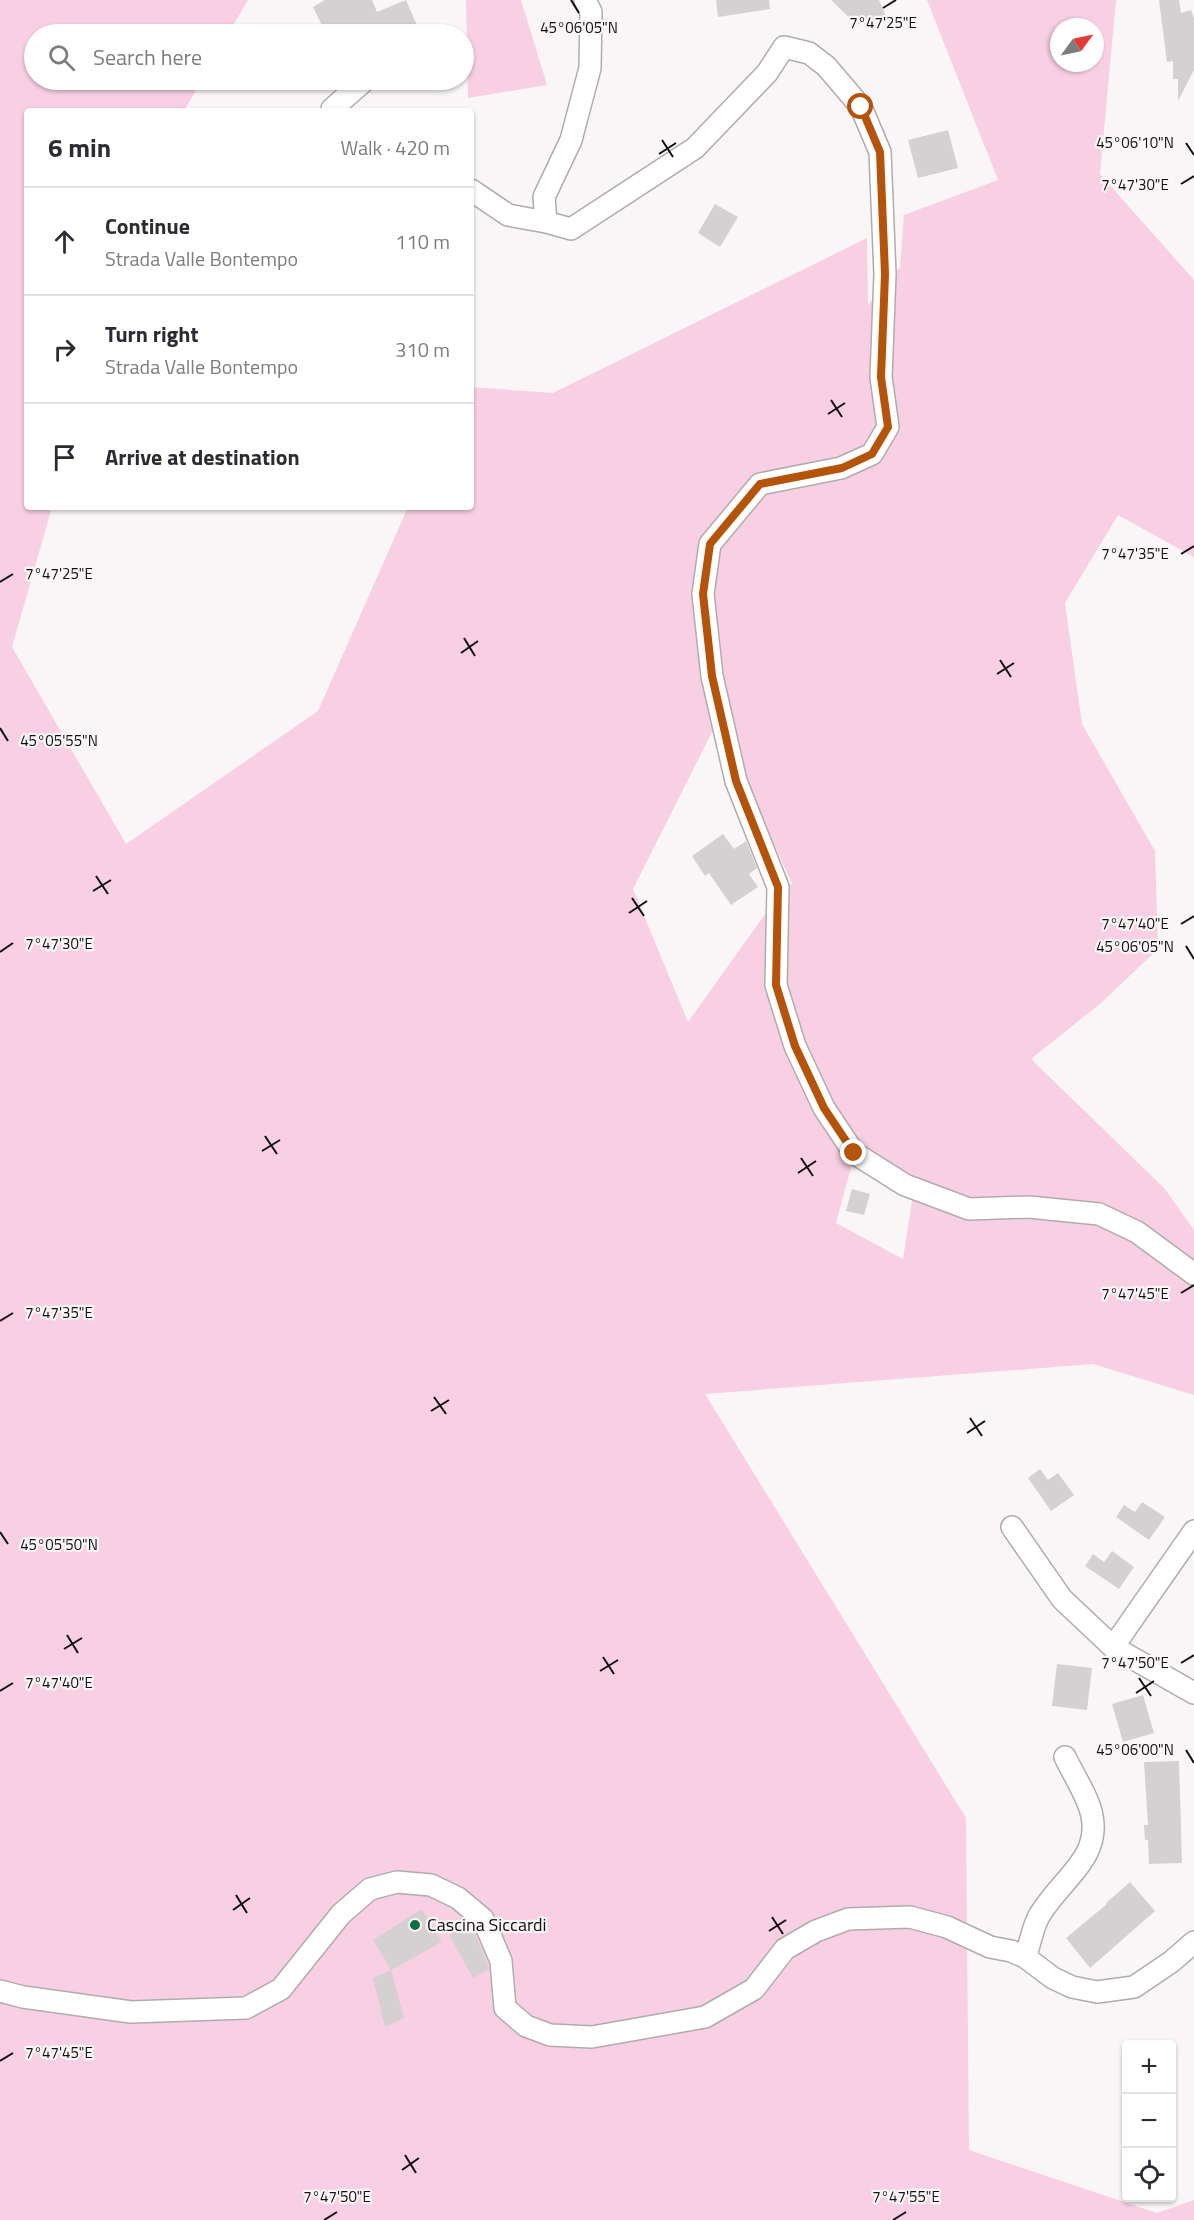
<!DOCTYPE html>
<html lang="en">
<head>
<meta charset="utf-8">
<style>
  :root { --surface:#fff; --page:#f7f7f7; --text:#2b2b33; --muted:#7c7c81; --line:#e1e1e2 }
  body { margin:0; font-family:"Titillium Web",sans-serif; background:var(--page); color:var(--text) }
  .controls { position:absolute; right:18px; bottom:18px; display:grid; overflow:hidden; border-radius:6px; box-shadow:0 2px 4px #0004 }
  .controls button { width:54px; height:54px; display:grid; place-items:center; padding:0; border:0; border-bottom:2px solid var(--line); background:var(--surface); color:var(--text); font:30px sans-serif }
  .compass { position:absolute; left:1050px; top:18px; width:54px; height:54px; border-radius:50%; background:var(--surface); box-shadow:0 2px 4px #0004; rotate:57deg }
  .stop { position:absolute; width:18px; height:18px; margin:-14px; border:4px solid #b45309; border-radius:50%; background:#fff }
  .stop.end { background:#b45309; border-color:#fff; box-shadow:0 2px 6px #0008 }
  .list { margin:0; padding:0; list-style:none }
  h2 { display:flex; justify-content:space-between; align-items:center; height:78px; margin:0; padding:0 24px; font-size:26px }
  h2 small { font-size:20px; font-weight:400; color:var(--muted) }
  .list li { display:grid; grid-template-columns:39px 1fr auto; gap:18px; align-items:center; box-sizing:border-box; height:108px; padding:0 24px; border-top:2px solid var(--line) }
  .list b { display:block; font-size:22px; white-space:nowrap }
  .list p { margin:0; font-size:20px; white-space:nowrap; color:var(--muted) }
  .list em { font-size:20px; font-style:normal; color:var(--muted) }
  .icon { flex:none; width:33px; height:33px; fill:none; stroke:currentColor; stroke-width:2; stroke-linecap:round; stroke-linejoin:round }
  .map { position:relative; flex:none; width:1194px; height:2220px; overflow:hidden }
  .search { position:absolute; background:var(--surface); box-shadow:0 2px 4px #0004; left:24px; top:24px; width:450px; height:66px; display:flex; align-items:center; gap:15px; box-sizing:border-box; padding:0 21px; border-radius:33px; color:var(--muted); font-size:22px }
  .panel { position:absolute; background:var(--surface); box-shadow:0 2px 4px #0004; left:24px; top:108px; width:450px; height:402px; border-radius:6px }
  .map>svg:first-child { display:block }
  .green { fill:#f8cfe3; fill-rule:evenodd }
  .building { fill:#d5d0d2 }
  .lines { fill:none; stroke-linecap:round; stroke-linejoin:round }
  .street-casing { stroke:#b0acae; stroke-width:24 }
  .street { stroke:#fff; stroke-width:21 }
  .route { stroke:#b45309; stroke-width:8 }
  .ticks { fill:none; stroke:#111010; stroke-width:2 }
  .poi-dot { fill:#106f45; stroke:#faf5f7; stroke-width:2 }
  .labels { text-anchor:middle; stroke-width:4.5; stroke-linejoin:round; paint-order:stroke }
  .poi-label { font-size:18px; fill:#111010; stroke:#faf5f7; text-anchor:start }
  .ticks-label { font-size:15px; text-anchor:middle; fill:#111010; stroke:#faf5f7; stroke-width:4.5; stroke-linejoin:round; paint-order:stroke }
</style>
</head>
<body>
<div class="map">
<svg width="1194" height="2220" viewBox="0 0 1194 2220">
  <rect width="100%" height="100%" fill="#faf5f7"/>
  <!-- green -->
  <path class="green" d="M0,0H248L228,34H34V80H202L184,111H27V507H52L12,647L126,844L318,711L408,507H471V387L553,393L867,238L868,305L900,267L904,215L998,180L927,0H1116L1100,174L1194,280V557L1118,515L1065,603L1082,724L1155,851L1158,949L1101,1003L1031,1059L1165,1189L1194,1230V1395L1093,1364L705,1394L966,1818L969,2150L1157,2213L1194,2200V2220H0ZM1059,27H1095V63H1059ZM694,589L743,778L792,883L765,914L688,1022L633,889L713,730ZM852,1164L916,1176L903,1259L836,1223Z
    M466,0H521L547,85L468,98Z"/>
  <!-- building -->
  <path class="building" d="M325,0H372L377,12L406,0L419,30L408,34H326L313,7Z
    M716,0H769L770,9L718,17Z
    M831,0H879L886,16L866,26L863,21L857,25Z
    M1159,0H1179L1181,13L1191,10L1194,19V70L1178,101V79H1173V61L1167,62Z
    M948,130L958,168L918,178L908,140Z
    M715,204L738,217L720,247L698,233Z
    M723,834L734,849L746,841L757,868L749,874L758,887L731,905L709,873L705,876L692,856Z
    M852,1189L870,1194L864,1215L846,1211Z
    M1040,1469L1048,1480L1058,1473L1074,1495L1051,1511L1028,1478Z
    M1142,1502L1165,1517L1149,1540L1116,1517L1124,1505L1135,1512Z
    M1112,1551L1134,1567L1119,1589L1085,1566L1093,1554L1104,1562Z
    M1057,1664L1092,1668L1087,1710L1052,1706Z
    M1143,1695L1154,1733L1123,1742L1112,1704Z
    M1179,1761L1182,1863L1149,1864L1148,1840H1145L1144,1825H1148L1144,1762Z
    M1130,1882L1155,1911L1090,1968L1066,1938L1107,1904L1106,1903Z
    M422,1909L442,1942L391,1970L373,1940Z
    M469,1924L474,1931L489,1969L473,1978L449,1935Z
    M391,1970L404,2018L385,2027L373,1978Z"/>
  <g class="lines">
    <!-- street casing -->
    <g class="street-casing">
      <path id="street" d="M585,0L591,12L590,68L571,140L544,197L546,222L571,229L695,148L767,73L784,47L809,53L826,66L861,107L880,152L885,274L881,377L888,427L872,454L841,468L760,484L710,544L703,594L712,676L736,781L778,887L776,985L795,1046L824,1108L854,1153L905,1185L969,1209L1029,1207L1099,1214L1137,1232L1194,1274
        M332,111V109L365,80
        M471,190L508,215L546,222
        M1012,1527L1062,1599L1113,1647L1194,1693
        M1113,1647L1194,1531
        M1025,1957C1030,1945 1032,1930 1038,1918C1057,1882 1101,1860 1092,1816C1089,1798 1073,1774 1065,1757
        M0,1991L23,1997L131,2012L246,2008L281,1989L341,1914L370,1889L397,1882L431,1885L458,1898L483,1919L501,1961L505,2008L526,2026L550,2035L592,2037L705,2017L754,1989L785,1949L816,1931L848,1919L910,1917L947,1927L990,1947L1011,1951L1025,1957L1053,1978L1072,1987L1097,1992L1134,1987L1171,1962L1194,1942"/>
    </g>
    <!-- street -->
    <use href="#street" class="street"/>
  </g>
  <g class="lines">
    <!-- route -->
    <path class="route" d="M854,1153L824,1108L795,1046L776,985L778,887L736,781L712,676L703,594L710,544L760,484L842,468L872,454L888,427L881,377L885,274L880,152L861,107"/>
  </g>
  <!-- ticks -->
  <path class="ticks" d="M571,0L579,13M883,8L896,0M662,140L673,157M1186,143L1194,155M659,154L676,143M1181,184L1194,176M831,400L842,417M828,414L845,403M1181,554L1194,546M0,582L13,574M464,638L475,656M461,653L478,641M1000,660L1011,677M997,674L1014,663M0,728L8,741M96,876L108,894M93,891L111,880M632,898L644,916M629,913L647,901M1181,924L1194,916M1186,946L1194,959M0,952L13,943M265,1136L277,1154M262,1151L280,1140M801,1158L813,1176M798,1173L816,1161M1181,1293L1194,1285M0,1321L13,1313M434,1397L446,1414M431,1411L449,1400M970,1418L982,1436M967,1433L985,1421M0,1532L8,1544M67,1635L78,1653M64,1649L82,1638M603,1657L614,1674M1181,1663L1194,1655M600,1671L618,1660M1139,1678L1151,1696M0,1691L13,1683M1136,1693L1154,1681M1186,1750L1194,1763M236,1895L247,1913M233,1910L250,1898M772,1917L783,1934M769,1931L786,1920M0,2061L13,2053M405,2155L416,2173M402,2170L419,2158M324,2220L337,2212M893,2220L906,2212"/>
  <!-- markers -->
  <circle class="poi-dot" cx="415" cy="1925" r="6"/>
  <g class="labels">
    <!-- poi labels -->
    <g class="poi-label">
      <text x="427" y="1931">Cascina Siccardi</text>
    </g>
  </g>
  <g class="ticks-label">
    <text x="883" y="28">7°47'25"E</text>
    <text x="579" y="33">45°06'05"N</text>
    <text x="1135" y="148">45°06'10"N</text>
    <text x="1135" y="190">7°47'30"E</text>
    <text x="1135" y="559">7°47'35"E</text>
    <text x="59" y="579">7°47'25"E</text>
    <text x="59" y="746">45°05'55"N</text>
    <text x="1135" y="929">7°47'40"E</text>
    <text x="59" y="949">7°47'30"E</text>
    <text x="1135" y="952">45°06'05"N</text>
    <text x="1135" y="1299">7°47'45"E</text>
    <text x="59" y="1318">7°47'35"E</text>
    <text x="59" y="1550">45°05'50"N</text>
    <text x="1135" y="1668">7°47'50"E</text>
    <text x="59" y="1688">7°47'40"E</text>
    <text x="1135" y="1755">45°06'00"N</text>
    <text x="59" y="2058">7°47'45"E</text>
    <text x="337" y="2202">7°47'50"E</text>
    <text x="906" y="2202">7°47'55"E</text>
  </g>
</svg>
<div class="controls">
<button>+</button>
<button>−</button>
<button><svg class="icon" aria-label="locate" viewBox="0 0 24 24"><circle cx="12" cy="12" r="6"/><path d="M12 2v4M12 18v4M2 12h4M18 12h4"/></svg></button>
</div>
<svg class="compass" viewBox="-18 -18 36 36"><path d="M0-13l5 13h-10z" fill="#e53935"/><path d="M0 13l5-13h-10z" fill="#7c7c81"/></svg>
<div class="stop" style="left:861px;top:107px"></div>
<div class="stop end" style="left:854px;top:1153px"></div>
<div class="search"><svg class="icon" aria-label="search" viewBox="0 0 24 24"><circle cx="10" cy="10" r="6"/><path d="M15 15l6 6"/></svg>Search here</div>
<section class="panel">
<h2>6 min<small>Walk · 420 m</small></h2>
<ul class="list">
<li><svg class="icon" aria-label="ahead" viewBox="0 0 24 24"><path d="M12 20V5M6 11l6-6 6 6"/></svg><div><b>Continue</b><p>Strada Valle Bontempo</p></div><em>110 m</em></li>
<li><svg class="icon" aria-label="right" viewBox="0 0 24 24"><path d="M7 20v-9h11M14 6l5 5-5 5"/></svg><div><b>Turn right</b><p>Strada Valle Bontempo</p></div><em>310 m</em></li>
<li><svg class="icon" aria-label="arrive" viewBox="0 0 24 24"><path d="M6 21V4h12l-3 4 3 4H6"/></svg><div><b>Arrive at destination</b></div></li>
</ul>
</section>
</div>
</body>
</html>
